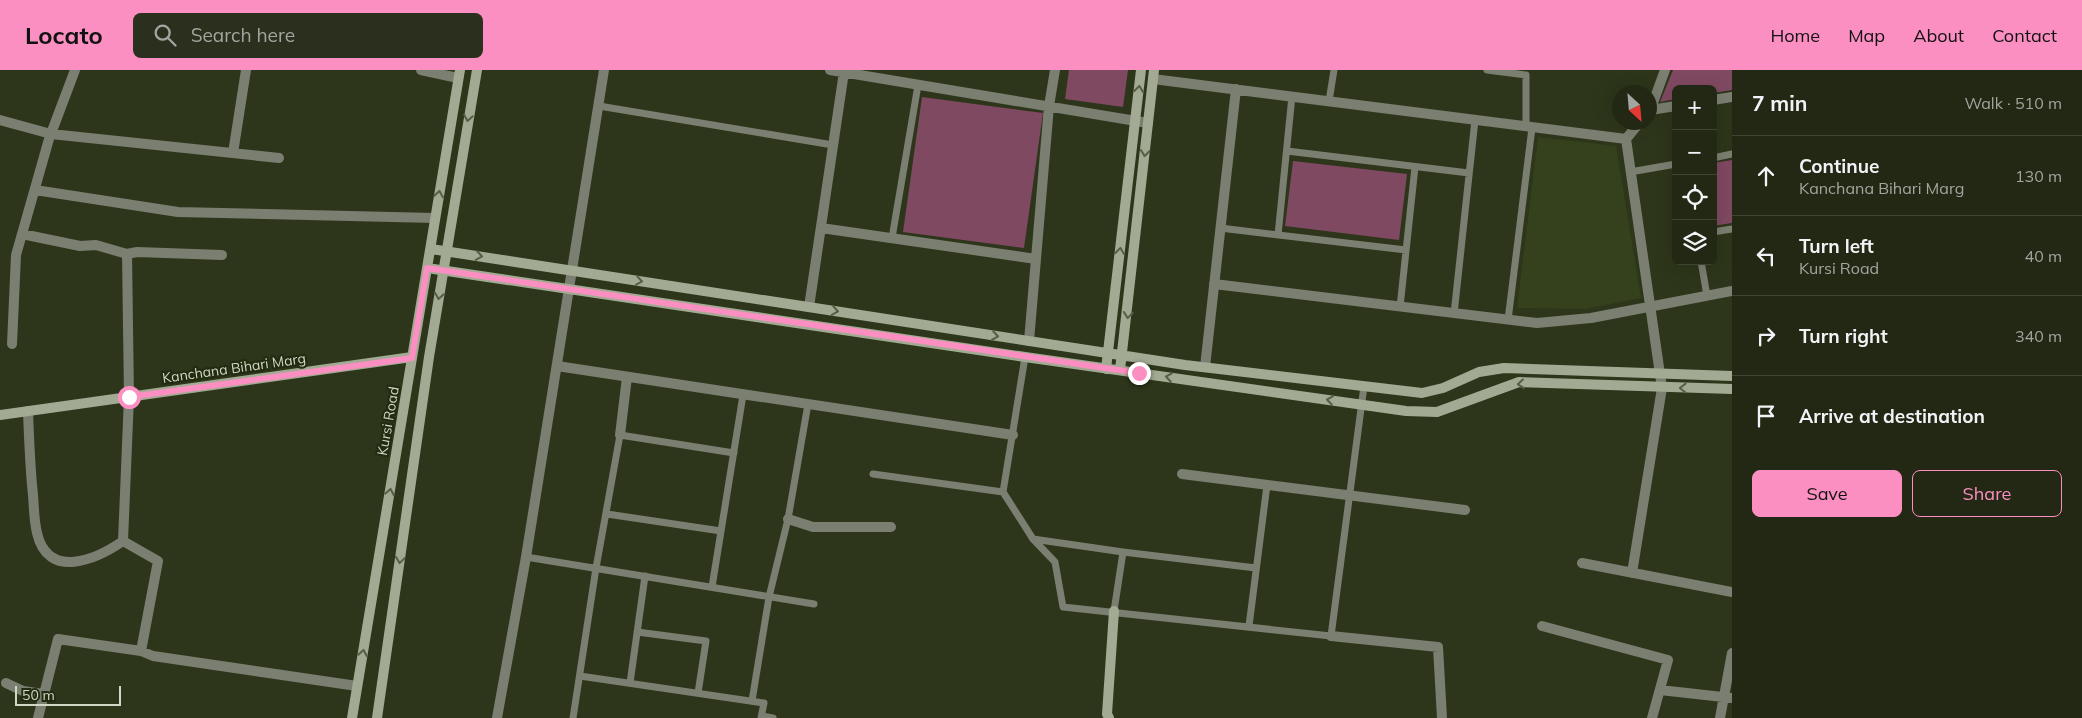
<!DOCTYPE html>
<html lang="en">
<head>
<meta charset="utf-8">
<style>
  :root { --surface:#222814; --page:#2a301d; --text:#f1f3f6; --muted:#a2a6a0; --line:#3f4434; --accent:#fc8fc1 }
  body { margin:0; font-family:Mulish,sans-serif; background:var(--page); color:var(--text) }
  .controls { position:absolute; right:15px; top:15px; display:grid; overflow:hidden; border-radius:8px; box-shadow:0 5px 20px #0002 }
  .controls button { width:45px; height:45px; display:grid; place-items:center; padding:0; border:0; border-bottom:1px solid var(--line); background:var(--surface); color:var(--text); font:25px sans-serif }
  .compass { position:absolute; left:1612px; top:15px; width:45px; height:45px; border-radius:50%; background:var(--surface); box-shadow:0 5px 20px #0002; rotate:154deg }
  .scale { position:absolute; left:15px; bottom:12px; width:106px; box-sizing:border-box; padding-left:5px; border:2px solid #d1d7c7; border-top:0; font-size:14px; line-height:18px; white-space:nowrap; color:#d1d7c7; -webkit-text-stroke:4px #232c10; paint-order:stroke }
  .stop { position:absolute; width:15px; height:15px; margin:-11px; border:4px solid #fc8fc1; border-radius:50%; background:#fff }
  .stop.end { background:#fc8fc1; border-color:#fff; box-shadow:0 1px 5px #0008 }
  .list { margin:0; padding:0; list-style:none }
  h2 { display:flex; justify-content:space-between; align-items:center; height:65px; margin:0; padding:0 20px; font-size:21px }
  h2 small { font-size:16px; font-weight:400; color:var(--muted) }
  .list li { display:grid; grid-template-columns:32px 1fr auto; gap:15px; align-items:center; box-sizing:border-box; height:80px; padding:0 20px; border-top:1px solid var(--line) }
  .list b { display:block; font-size:19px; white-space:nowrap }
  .list p { margin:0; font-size:16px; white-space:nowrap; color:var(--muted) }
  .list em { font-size:16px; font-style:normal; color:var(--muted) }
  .actions { display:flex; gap:10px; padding:15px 20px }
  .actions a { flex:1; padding:11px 0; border:1px solid var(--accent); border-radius:8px; text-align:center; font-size:18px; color:var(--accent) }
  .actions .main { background:var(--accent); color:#111 }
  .icon { flex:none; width:28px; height:28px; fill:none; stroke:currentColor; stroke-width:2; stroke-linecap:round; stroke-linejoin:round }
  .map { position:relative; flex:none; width:1732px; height:648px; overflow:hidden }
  header { display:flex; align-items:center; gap:30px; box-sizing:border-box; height:70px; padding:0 25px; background:var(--accent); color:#111 }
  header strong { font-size:24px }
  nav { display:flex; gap:28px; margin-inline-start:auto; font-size:18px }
  .search { width:350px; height:45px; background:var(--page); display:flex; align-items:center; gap:12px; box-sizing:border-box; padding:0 18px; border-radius:8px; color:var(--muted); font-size:19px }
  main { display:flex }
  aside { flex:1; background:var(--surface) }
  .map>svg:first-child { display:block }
  .built { fill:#35401d }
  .green { fill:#7f4961 }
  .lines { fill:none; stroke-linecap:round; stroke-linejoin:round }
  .lane { stroke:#7a7f71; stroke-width:7 }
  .street { stroke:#7a7f71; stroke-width:10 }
  .secondary { stroke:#a2aa94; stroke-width:10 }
  .oneway { stroke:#565e45 }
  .route { stroke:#fc8fc1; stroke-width:6 }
  .labels { text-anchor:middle; stroke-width:4.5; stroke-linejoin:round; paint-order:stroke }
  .street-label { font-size:14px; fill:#d1d7c7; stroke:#232c10 }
</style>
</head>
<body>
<header>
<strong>Locato</strong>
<div class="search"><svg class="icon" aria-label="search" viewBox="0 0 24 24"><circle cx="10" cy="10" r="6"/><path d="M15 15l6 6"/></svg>Search here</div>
<nav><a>Home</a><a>Map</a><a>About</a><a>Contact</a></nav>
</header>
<main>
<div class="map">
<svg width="1732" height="648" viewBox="0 0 1732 648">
  <rect width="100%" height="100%" fill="#2d361a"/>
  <!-- built -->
  <path class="built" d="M1538,67L1616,76L1641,228L1585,239L1517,238Z"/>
  <!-- green -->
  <path class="green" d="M1069,0H1128L1123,37L1065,29Z
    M1673,0H1732V20L1713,23V19H1676V29L1660,32Z
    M922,27L1043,43L1024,178L903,162Z
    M1732,90V153L1713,156V93Z
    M1293,91L1407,104L1399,170L1285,156Z"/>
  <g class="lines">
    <!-- lane -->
    <path class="lane" d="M1487,0L1526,5V57
      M1329,31L1334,0
      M599,36L833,75
      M1287,81L1469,103
      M1713,88L1732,84
      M1630,102L1676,94
      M1220,158L1406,180
      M1713,162L1732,159
      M1278,165L1292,26
      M892,168L918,15
      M1701,191L1707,226
      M1400,237L1415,97
      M1454,244L1475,50
      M1508,250L1532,58
      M873,404L1003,422L1025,287
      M1003,422L1033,469L1055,492L1063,537L1331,566L1364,316
      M607,444L721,461
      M1033,469L1123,482
      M526,487L814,534
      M712,517L743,325
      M1114,541L1123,482L1256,498
      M1249,556L1267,415
      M637,562L706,571L698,623
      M580,606L764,633L761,648
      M630,613L645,506
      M752,631L769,527L788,449L808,334
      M762,646L773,648
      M573,648L596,498L620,365L734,383"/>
    <!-- street -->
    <path class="street" d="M421,0L458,8
      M830,0L1148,53
      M1153,9L1626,69
      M1713,30L1732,27
      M1650,40L1676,36
      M1650,41L1665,0
      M0,50L51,64L279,88
      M233,83L246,0
      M35,120L178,142L435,148
      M821,158L1036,189
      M22,164L80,176L96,175L127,184L137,182L222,185
      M1214,214L1537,253L1591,248L1732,221
      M809,237L844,2
      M1029,271L1049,36L1055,0
      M12,274L16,185L49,69L75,0
      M557,296L1013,365
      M1205,297L1236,19
      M28,341C29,369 30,397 33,425C34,437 34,451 37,463C48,511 97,489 123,471
      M620,365L627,307
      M1182,404L1465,440
      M788,449L813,457H891
      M123,471L129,327L127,184
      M123,471L158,491L141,581
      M1582,493L1732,522
      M1632,503L1662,318L1626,69L1640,52
      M1542,556L1668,590L1652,648
      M1331,566L1438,577L1442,648
      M6,613L23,621L43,624
      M1660,620L1732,628
      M38,648L58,569L141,581L153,586L357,616
      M497,648L526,487L604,0
      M1720,648L1732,583"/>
    <!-- secondary -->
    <path class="secondary" d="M431,179L1185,295L1422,323L1443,318L1479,302L1504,298L1732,306
      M427,198L1025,287L1406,341L1437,342L1519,312L1732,319
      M1106,299L1141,0
      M1120,300L1154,0
      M0,345L412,287
      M352,648L460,0
      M377,648L429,287L477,0
      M1109,648L1107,644L1114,541"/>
  </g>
  <!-- one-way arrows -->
  <defs><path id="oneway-chevron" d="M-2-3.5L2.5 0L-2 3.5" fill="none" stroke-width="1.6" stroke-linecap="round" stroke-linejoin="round" transform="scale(1.25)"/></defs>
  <g class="oneway">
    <use href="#oneway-chevron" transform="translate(1139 19) rotate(-83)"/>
    <use href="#oneway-chevron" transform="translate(468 48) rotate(100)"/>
    <use href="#oneway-chevron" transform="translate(1145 83) rotate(96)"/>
    <use href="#oneway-chevron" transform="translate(439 124) rotate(-81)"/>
    <use href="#oneway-chevron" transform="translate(1120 181) rotate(-83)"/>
    <use href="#oneway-chevron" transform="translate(479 186) rotate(9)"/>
    <use href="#oneway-chevron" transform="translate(639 211) rotate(9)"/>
    <use href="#oneway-chevron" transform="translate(439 226) rotate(99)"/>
    <use href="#oneway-chevron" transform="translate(835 241) rotate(9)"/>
    <use href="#oneway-chevron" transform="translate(1128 245) rotate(96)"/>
    <use href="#oneway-chevron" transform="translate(995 266) rotate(9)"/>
    <use href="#oneway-chevron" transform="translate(1169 307) rotate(-172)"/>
    <use href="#oneway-chevron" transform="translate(1521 314) rotate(174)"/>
    <use href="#oneway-chevron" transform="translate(1683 318) rotate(-179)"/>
    <use href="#oneway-chevron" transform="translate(1330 330) rotate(-172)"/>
    <use href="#oneway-chevron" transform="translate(390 422) rotate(-80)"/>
    <use href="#oneway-chevron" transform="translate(400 490) rotate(98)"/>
    <use href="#oneway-chevron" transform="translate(363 583) rotate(-80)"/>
  </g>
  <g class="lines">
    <!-- route -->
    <path class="route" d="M129,327L412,288L427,198L1139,303"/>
  </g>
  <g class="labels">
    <!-- street labels -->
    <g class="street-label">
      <text transform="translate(234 298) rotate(-8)" y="5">Kanchana Bihari Marg</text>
      <text transform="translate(388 351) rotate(-80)" y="5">Kursi Road</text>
    </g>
  </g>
</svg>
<div class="controls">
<button>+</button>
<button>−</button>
<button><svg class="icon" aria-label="locate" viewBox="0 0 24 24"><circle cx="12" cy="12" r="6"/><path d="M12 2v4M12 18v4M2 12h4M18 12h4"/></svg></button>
<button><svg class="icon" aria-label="layers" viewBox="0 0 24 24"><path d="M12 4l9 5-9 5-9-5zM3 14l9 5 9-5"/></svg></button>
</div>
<svg class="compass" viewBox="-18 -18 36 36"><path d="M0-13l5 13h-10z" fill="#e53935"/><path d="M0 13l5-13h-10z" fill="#a2a6a0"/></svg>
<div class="scale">50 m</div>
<div class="stop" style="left:129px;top:327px"></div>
<div class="stop end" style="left:1139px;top:303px"></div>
</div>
<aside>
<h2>7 min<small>Walk · 510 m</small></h2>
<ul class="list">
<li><svg class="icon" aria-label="ahead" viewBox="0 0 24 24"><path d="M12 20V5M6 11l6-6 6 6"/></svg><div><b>Continue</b><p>Kanchana Bihari Marg</p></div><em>130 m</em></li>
<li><svg class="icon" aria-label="left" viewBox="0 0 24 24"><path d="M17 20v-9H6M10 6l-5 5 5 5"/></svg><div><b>Turn left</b><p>Kursi Road</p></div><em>40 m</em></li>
<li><svg class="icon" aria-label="right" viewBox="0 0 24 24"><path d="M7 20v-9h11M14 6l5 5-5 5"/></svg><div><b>Turn right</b></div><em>340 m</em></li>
<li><svg class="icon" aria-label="arrive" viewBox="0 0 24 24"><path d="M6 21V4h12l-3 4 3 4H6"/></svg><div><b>Arrive at destination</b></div></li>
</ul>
<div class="actions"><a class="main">Save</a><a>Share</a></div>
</aside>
</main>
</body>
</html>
